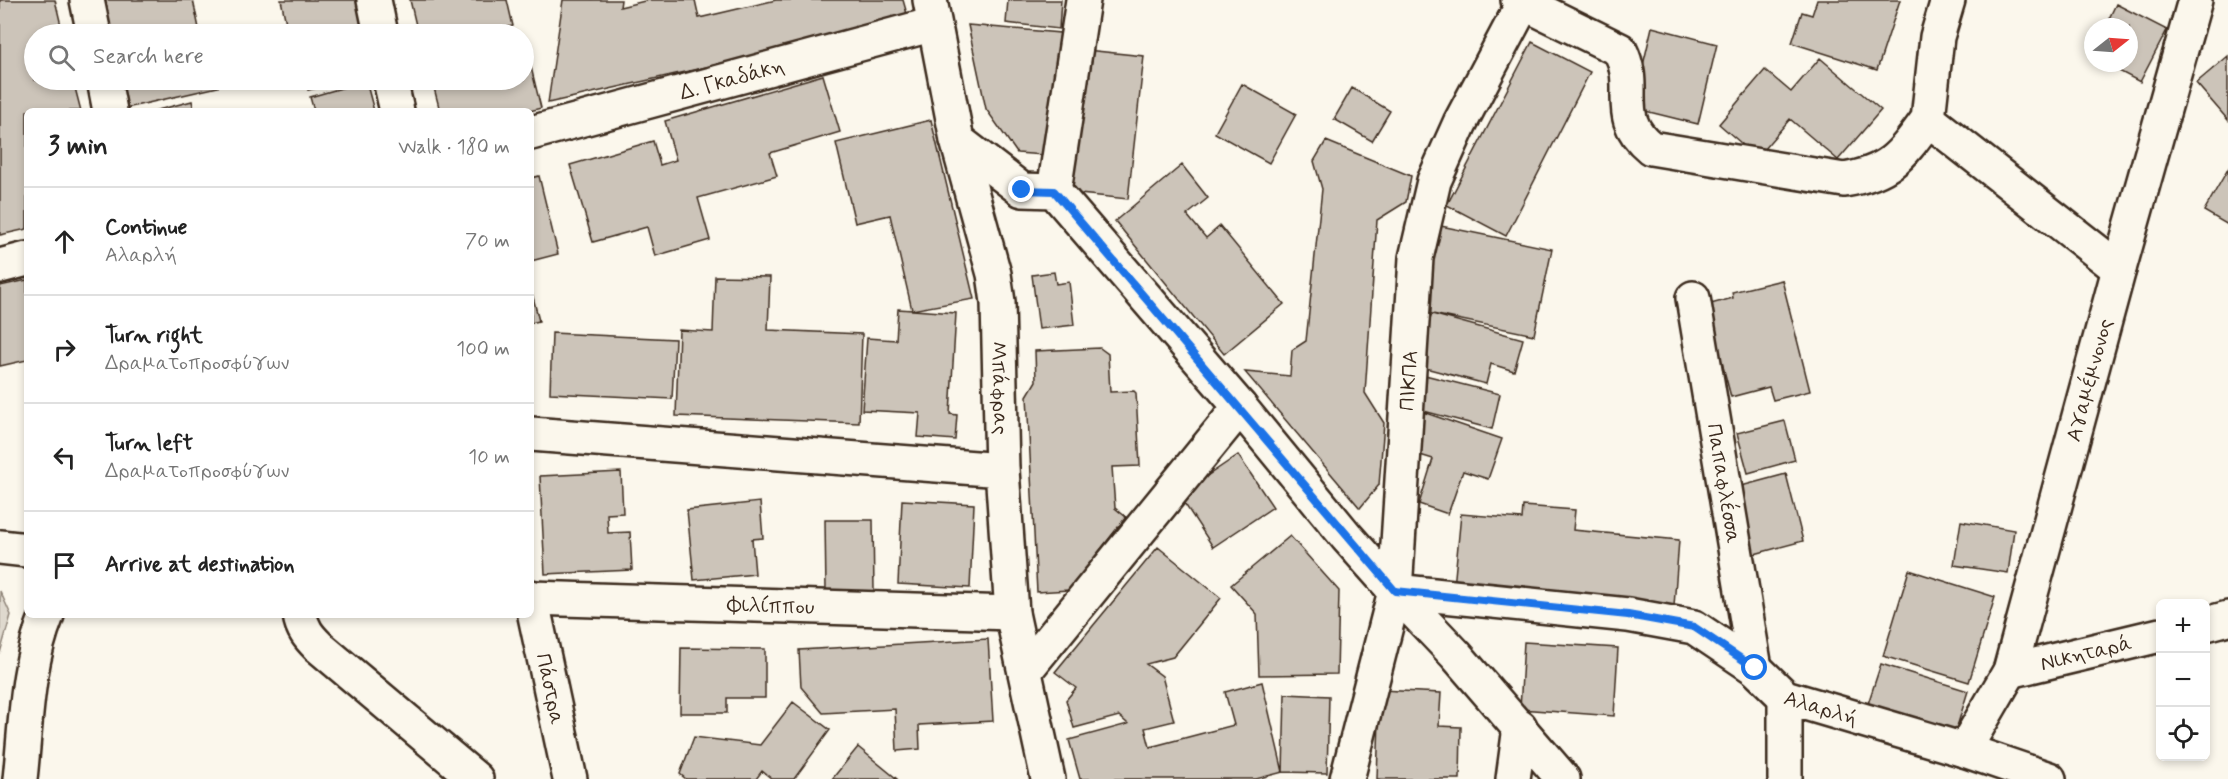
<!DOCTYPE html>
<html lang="en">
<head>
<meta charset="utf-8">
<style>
  :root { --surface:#fff; --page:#f2f2f2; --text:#222; --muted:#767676; --line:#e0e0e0 }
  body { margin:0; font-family:Mynerve,sans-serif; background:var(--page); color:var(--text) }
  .controls { position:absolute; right:18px; bottom:18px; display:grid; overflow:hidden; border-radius:9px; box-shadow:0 3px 9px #0003 }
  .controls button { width:54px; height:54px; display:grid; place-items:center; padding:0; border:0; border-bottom:2px solid var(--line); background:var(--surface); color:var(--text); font:30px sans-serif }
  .compass { position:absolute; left:2084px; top:18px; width:54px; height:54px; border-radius:50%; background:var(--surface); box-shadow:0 3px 9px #0003; rotate:73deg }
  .stop { position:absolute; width:18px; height:18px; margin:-14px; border:4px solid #1a73e8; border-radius:50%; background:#fff }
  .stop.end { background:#1a73e8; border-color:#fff; box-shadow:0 2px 6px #0008 }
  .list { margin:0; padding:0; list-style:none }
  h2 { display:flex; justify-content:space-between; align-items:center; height:78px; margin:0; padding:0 24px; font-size:26px }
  h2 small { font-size:20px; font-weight:400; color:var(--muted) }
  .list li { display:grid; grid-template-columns:39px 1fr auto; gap:18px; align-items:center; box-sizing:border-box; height:108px; padding:0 24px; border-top:2px solid var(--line) }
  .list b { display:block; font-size:22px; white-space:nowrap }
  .list p { margin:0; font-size:20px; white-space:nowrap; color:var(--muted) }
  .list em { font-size:20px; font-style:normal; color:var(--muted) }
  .icon { flex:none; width:33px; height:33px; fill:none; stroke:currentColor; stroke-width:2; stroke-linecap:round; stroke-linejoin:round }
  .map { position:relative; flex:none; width:2228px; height:779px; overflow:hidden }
  .search { position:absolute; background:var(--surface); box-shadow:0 3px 9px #0003; left:24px; top:24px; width:510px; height:66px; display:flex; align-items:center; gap:15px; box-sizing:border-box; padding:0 21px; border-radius:33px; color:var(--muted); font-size:22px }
  .panel { position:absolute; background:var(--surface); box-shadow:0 3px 9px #0003; left:24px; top:108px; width:510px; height:510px; border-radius:9px }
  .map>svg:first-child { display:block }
  .green { fill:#dfd9ce; stroke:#8d8276; stroke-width:1.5 }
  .building { fill:#ccc4b9; stroke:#3b2a1e; stroke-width:1.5 }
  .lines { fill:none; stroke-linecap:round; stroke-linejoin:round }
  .street-casing { stroke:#3b2a1e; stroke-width:38 }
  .secondary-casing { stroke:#3b2a1e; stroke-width:38 }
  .street { stroke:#fbf7ec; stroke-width:33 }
  .secondary { stroke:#fbf7ec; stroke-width:33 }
  .route { stroke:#1a73e8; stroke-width:8 }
  .labels { text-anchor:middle; stroke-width:6; stroke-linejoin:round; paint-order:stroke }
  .street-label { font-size:21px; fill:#3b2a1e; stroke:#fbf7ec }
</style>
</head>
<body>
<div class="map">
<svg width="2228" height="779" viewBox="0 0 2228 779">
  <rect width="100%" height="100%" fill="#fbf7ec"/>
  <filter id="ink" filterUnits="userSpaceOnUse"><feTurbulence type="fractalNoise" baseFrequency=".0167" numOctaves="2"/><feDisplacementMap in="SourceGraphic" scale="12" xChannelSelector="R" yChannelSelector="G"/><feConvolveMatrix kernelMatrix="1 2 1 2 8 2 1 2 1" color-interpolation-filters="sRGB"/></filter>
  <g filter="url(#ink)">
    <!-- green -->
    <path class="green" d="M0,591L11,615L0,653Z"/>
    <!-- building -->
    <path class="building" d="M0,0H55L63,34H34V80H73L81,111H27V229L0,235Z
      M101,0H193L200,33L205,32L206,34H109Z
      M281,0H358L366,34H278L276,26L286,23Z
      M410,0H507L513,26L473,34H464L463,29L435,34H418Z
      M563,0H621L620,7L649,0H695L699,18L776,0H903L909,21L548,103Z
      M1008,0H1061L1059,29L1006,23Z
      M1817,0H1900L1877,70L1792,43L1802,12L1812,15Z
      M2116,4L2167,30L2140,82L2115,69L2118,63H2129V27H2105Z
      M968,25L1060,33L1044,155L1017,153L986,109Z
      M1652,27L1717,44L1698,124L1633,108Z
      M1532,42L1590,72L1506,236L1447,205Z
      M1086,50L1144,56L1128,199L1070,193Z
      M528,55L541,108L530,111H440L432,80H524V56Z
      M2228,56V120L2196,83Z
      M1820,58L1881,110L1838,160L1790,119L1757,157L1719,124L1765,70L1791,92Z
      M823,75L840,132L770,153L777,176L698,198L710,240L655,256L647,227L593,242L570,165L653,141L660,165L676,160L665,121Z
      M119,80H216L218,87L126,108Z
      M306,80H352L308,90Z
      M366,81L374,111H314L310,97Z
      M1242,84L1296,114L1269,163L1215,133Z
      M1352,88L1390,111L1372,141L1334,119Z
      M192,101L194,111H154Z
      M931,120L974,299L912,310L890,215L855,223L836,143Z
      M1326,141L1411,176L1406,202L1377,220L1365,393L1384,423L1379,485L1360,508L1245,372L1290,376L1292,350L1306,341L1322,189L1314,161Z
      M1182,165L1208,198L1187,215L1206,238L1220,226L1284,304L1224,354L1115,221Z
      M2228,169V225L2204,211Z
      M539,176L558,254L531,261V178Z
      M1436,225L1552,249L1534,335L1418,311Z
      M1054,272L1056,284L1069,282L1074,325L1039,329L1032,275Z
      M715,276L770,277L768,330L862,334L859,423L676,416L679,330L713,332Z
      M27,280V360L0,366V286Z
      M1782,280L1810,391L1773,400L1769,387L1731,397L1707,305L1733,298L1732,292Z
      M531,289L539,321L531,323Z
      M898,309L956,313L950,414L957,415L955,440L918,437L920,413L862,410L867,338L896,340Z
      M1432,314L1523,339L1514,371L1491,364L1486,384L1414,365Z
      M552,333L675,339L672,399L550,393Z
      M1100,348L1108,354L1110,392L1134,391L1136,393L1140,466L1112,467L1115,508L1126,517L1069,590L1037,592L1027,396L1036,381L1035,351Z
      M1425,375L1500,394L1492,429L1416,409Z
      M1417,410L1502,439L1488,479L1463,471L1448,514L1419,504L1433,459L1404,450Z
      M1785,421L1795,460L1748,473L1737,433Z
      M1238,455L1273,507L1213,547L1179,495Z
      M621,472L623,513L607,514L608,533L630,532L632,570L545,574L540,476Z
      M1786,474L1803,541L1747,556L1730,489Z
      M902,500L974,504L970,588L898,584Z
      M760,502L763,538L752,539L755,574L694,580L687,510Z
      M1523,506L1575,510L1573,530L1679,540L1674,606L1454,587L1461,514L1522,519Z
      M825,520H873L874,591H826Z
      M1961,521L2014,530L2008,573L1954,565Z
      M1290,536L1339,591L1337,674L1259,675L1257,614L1231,585Z
      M1158,547L1221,598L1173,657L1146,664L1162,676L1174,721L1145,728L1150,747L1234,725L1225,692L1262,682L1283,772L1256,779H1080L1069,740L1128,724L1119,716L1074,728L1066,700L1076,688L1055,672Z
      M1909,570L1995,597L1969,682L1883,656Z
      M988,639L993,721L919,725L920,749L897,751L895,709L823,713L801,687L799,650Z
      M1524,642L1618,648L1614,716L1520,709Z
      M681,648L765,649V698H727V713H680Z
      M1881,664L1968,691L1952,743L1864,716Z
      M1380,690L1441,693L1439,726L1461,727L1460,779H1377Z
      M1285,694L1329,696L1327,773L1283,772Z
      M793,702L830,730L794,779H772L762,771L756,779H686L680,774L694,737L760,745Z
      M858,747L897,779H832Z"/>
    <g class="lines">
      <!-- street casing -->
      <g class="street-casing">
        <g id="street">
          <path d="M87,0L94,34"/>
          <path d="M374,0L381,34"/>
          <path d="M1518,0L1620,50C1640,90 1611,116 1651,148L1844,180C1891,172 1901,156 1928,119L2119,269"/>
          <path d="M104,80L110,111"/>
          <path d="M390,80L397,111"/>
          <path d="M1928,119L1937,37L1948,0"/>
          <path id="s1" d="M531,133L934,24"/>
          <path d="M957,140L1022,190L1054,191L1240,407L1346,536L1395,591L1456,655L1563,779"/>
          <path d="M1054,191L1083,0"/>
          <path d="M0,266L27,259"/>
          <path id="s2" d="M1693,298L1755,668"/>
          <path d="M531,434L1002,470"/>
          <path id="s3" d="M1395,591L1628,615L1694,627L1755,668L1785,697L1964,750L2049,779"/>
          <path id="s4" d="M531,597L570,779"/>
          <path d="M300,615C302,629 309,637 318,646L476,779"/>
          <path d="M2206,624L2228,618"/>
          <path d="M1025,671L1240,407"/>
          <path id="s5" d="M2010,671L2160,635"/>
          <path id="s6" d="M1964,750L2010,671L2119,269L2195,0"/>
          <path d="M20,779C26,725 26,666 47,615"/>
          <path id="s7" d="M1347,779L1395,591L1416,258L1434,181L1460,123L1525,0"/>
          <path d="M1513,779L1520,727"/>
          <path d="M1785,779V697"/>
        </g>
      </g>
      <!-- secondary casing -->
      <g class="secondary-casing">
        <g id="secondary">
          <path id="s8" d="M930,0L957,140L994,274L998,302L1002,470L1012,613L1048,779"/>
          <path d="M0,547L27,550"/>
          <path id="s9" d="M531,598L1012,613"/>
        </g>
      </g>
      <!-- street -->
      <use href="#street" class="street"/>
      <!-- secondary -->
      <use href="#secondary" class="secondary"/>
    </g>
  </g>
  <g class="lines" filter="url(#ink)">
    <!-- route -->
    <path class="route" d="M1022,190L1054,191L1395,591L1628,615L1694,627L1755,668"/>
  </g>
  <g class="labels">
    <!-- street labels -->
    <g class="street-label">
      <text dy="7" stroke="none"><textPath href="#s1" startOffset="208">Δ. Γκαδάκη</textPath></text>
      <text dy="7" stroke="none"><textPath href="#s6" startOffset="393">Αγαμέμνονος</textPath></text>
      <text dy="7" stroke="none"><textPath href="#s7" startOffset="405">ΠΙΚΠΑ</textPath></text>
      <text dy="7" stroke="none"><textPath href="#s8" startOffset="396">Μπάφρας</textPath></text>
      <text dy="7" stroke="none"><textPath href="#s2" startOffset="188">Παπαφλέσσα</textPath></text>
      <text dy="7" stroke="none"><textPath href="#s9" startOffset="240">Φιλίππου</textPath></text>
      <text dy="7" stroke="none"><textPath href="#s5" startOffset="78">Νικηταρά</textPath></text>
      <text dy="7" stroke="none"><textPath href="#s4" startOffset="94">Πάστρα</textPath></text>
      <text dy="7" stroke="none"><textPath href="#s3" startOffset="454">Αλαρλή</textPath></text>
    </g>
  </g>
</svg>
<div class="controls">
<button>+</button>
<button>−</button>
<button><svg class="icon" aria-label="locate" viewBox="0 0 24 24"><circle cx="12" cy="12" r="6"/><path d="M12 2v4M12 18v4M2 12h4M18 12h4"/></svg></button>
</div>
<svg class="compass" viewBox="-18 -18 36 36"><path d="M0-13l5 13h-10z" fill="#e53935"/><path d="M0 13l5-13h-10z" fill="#767676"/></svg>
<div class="stop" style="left:1755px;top:668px"></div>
<div class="stop end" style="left:1022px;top:190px"></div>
<div class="search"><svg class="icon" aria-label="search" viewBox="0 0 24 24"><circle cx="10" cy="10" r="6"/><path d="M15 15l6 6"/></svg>Search here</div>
<section class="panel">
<h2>3 min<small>Walk · 180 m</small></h2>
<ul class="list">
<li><svg class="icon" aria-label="ahead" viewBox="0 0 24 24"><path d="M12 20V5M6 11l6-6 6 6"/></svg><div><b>Continue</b><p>Αλαρλή</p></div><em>70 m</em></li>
<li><svg class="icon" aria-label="right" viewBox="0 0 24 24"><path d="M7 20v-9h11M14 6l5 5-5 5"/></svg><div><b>Turn right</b><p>Δραματοπροσφύγων</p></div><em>100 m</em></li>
<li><svg class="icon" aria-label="left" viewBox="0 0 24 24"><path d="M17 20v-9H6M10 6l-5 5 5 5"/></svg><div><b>Turn left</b><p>Δραματοπροσφύγων</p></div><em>10 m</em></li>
<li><svg class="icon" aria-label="arrive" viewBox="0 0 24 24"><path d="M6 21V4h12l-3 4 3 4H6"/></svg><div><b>Arrive at destination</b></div></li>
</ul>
</section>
</div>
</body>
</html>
